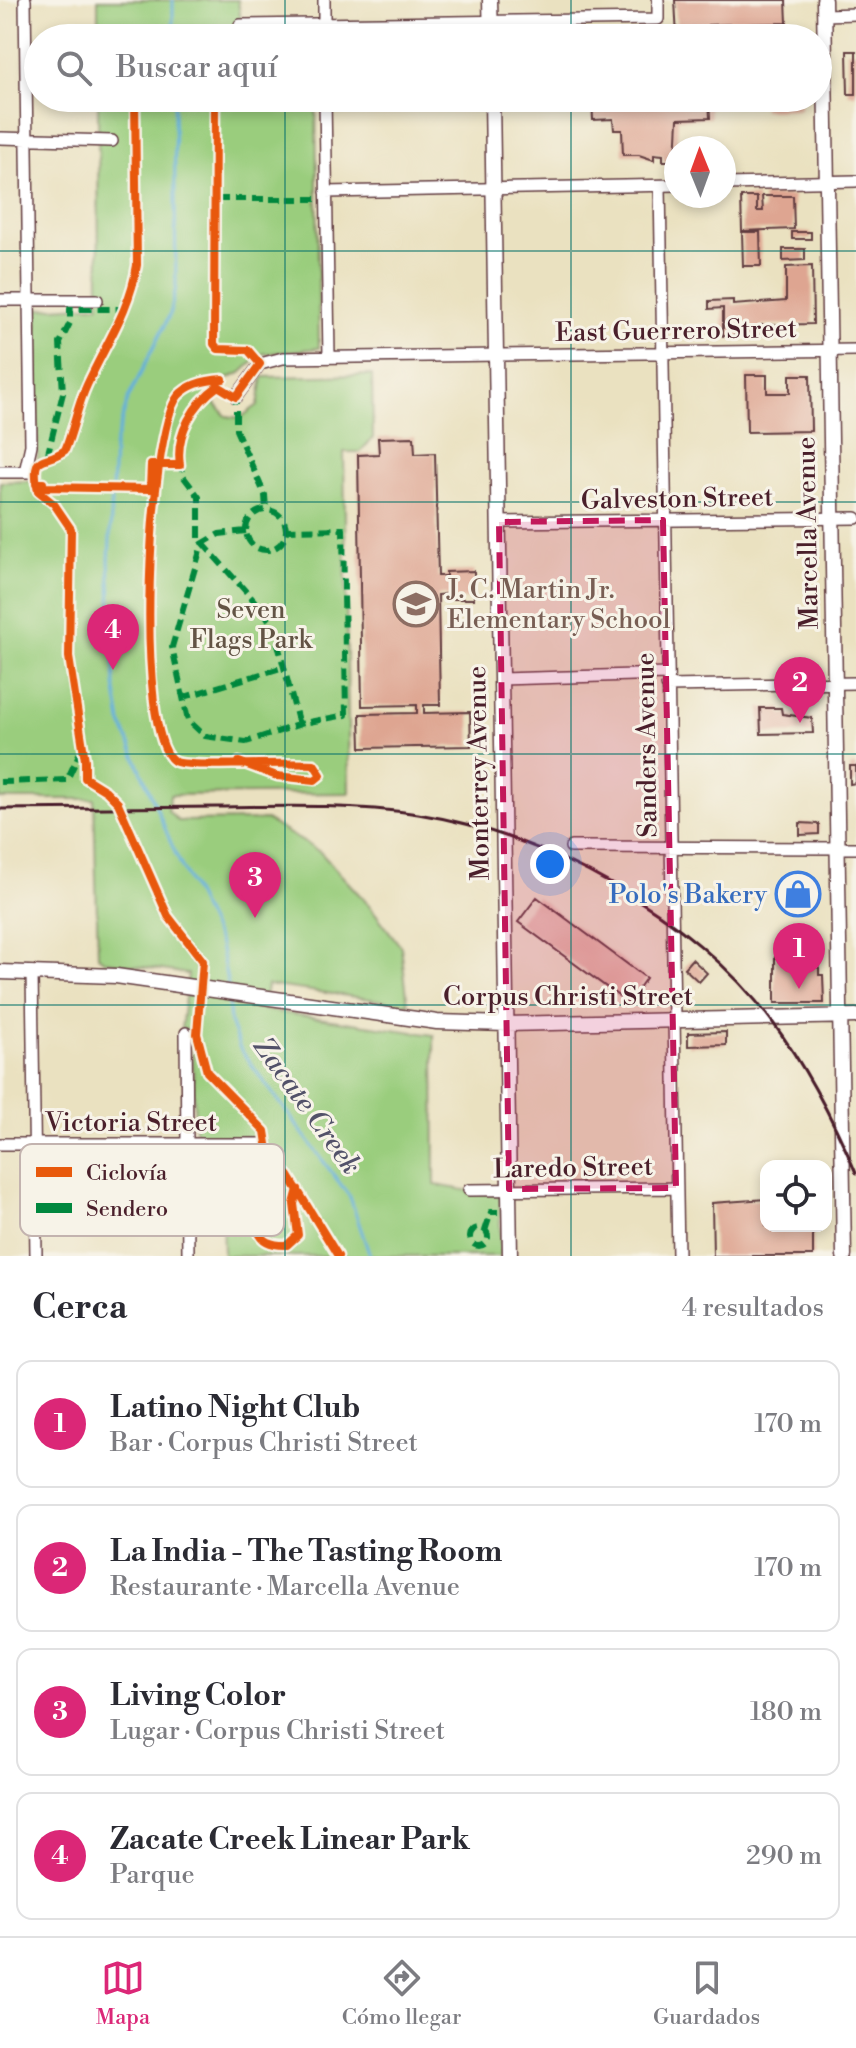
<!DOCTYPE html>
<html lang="es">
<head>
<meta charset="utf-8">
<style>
  :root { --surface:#fff; --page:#f7f7f7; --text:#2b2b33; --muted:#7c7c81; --line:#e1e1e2; --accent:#db2777 }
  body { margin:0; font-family:"Libre Bodoni",serif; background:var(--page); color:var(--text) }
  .controls { position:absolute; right:24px; bottom:24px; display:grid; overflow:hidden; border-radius:16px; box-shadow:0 4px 12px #0003 }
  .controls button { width:72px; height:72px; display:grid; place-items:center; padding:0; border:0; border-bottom:2px solid var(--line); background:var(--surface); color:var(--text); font:40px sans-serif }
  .compass { position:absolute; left:664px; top:136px; width:72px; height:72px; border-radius:50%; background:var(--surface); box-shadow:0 4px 12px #0003; rotate:359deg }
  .you { position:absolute; left:550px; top:864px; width:28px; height:28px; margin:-20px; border:6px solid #fff; border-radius:50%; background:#1a73e8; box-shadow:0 0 0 12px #1a73e833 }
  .badge { display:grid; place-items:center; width:52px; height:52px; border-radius:50%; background:var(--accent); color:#fff; font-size:26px; font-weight:700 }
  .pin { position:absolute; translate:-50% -66px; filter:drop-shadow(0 2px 4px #0008) }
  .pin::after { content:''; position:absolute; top:42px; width:28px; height:24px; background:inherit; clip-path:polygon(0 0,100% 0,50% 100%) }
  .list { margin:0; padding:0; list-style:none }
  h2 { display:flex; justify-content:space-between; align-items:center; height:104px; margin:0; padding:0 32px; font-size:34px }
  h2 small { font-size:26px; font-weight:400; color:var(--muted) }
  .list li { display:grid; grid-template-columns:52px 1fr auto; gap:24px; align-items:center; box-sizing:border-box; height:128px; margin:0 16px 16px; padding:0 16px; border:2px solid var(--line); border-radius:16px }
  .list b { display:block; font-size:30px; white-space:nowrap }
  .list p { margin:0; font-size:26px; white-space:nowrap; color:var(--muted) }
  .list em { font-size:26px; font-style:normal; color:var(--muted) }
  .icon { flex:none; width:44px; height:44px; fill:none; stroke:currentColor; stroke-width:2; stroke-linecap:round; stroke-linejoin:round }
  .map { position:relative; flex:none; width:856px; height:1256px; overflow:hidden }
  .search { position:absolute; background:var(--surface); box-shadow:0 4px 12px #0003; left:24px; right:24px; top:24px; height:88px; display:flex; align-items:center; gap:20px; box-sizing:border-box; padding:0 28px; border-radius:44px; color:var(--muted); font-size:30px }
  .sheet { height:680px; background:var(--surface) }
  nav { display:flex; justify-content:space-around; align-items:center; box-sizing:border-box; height:112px; border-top:2px solid var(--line); background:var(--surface); font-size:22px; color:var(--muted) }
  nav a { display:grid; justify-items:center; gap:4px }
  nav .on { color:var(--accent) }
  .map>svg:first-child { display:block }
  .green { fill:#9acd7d; stroke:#727654; stroke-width:2 }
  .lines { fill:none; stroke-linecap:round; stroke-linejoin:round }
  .stream { stroke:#62afdb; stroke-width:3 }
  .building { fill:#dea591 }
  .street-casing { stroke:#623c41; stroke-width:14 }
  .secondary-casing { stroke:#623c41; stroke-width:17 }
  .street { stroke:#fff; stroke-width:11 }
  .secondary { stroke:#fff; stroke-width:14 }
  .rail { stroke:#4a1f2b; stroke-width:3 }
  .quiet { stroke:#00873e; stroke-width:6; stroke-dasharray:12 6; stroke-linecap:butt }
  .cycleway-casing { stroke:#f7f3e8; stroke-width:13 }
  .cycleway { stroke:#e8590c; stroke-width:8 }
  .marked { fill:#c2185b; fill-opacity:0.2; stroke:#c2185b; stroke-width:6; stroke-dasharray:16 10; stroke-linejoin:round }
  .grid { fill:none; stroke:#0f766e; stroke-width:2; stroke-opacity:0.55 }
  .labels { text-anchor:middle; stroke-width:6; stroke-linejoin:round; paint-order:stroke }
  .street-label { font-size:26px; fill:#4a1f2b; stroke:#f7f3e8 }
  .education-label { font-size:26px; fill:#785e54; stroke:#f7f3e8; text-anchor:start }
  .park-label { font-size:26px; fill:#625344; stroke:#f7f3e8 }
  .shop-label { font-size:26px; fill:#366cbe; stroke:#f7f3e8; text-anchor:end }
  .water-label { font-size:28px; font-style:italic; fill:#525169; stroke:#f7f3e8 }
  .key { fill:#f7f3e8; stroke:#c3b3af; stroke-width:2 }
  .key-label { font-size:22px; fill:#4a1f2b }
</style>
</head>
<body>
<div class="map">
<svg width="856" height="1256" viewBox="0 0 856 1256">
  <rect width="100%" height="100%" fill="#f7f3e8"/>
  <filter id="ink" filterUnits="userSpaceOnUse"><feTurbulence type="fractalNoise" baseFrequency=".0125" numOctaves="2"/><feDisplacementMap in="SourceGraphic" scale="16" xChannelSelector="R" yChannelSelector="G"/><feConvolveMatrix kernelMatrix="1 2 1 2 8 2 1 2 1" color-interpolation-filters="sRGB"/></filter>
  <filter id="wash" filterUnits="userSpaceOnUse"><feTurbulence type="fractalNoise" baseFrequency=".006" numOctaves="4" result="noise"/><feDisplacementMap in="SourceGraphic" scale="32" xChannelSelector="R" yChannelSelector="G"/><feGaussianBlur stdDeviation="1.8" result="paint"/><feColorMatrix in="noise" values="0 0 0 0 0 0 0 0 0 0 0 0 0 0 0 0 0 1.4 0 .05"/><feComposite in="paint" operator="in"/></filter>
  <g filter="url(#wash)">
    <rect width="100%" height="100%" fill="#eae1c0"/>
    <!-- green -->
    <path class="green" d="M98,0H238L242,31L311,32L315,38H98Z
      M98,98H316L319,348L262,354L241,373L218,383L213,401L226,416L240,418L258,405L263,377L372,375L373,438L360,452H344L349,793L170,795L168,811L178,821L266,820L320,852L369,905L401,947L408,1004L267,985L263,1010L434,1035L435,1185L500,1196V1256H223L222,1210L250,1209L249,1151H263V1137L201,1136L195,1131L192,1031L181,1029L188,974L105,961L98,956L94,799H0V482L38,481L37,309L99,305Z"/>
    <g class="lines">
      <!-- stream -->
      <path class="stream" d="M173,0V38
        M174,98L176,287L170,314L128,399L114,447L109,561L115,685L121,722L176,855L220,945L228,986
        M228,997L230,1022L240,1049L350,1197L370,1256"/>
    </g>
    <g id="blocks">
      <!-- building -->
      <path class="building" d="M675,0H786L787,23L708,25V38H677Z
        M746,33V38H718L717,34Z
        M756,33H780V38H755Z
        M847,51H856V94H848Z
        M592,98H709L710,118L678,119L676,161H663V155L654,154V160L639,155H623L622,130H614L613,119L593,120Z
        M763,98H800V109L763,110Z
        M762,196H793L794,229L742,231L741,197H757V211H763Z
        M742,232H760L761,266H743Z
        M792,232H811V239H792Z
        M783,249H805V260L783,261Z
        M812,266L813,324L762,325V335L723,336V308L709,309V301L733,300V305L786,301V267Z
        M746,375H767V393H790V375H810L811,431L747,432Z
        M414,437L415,454L435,453L438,576H446V572L474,571V599H447L446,594L438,595L440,705H424V713L470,712L471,746L361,748L360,714L417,713V705L362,706L358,455L379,454L378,438Z
        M760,708H781L782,714L812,718L813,733L761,734Z
        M850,766H856V783L850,784Z
        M800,823L819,824V834L800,835Z
        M805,878L806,909H790V879Z
        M537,897L646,978L628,1003L518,922Z
        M775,957H788V968L819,967V975H823L824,1003H775Z
        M692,959L707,973L699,982L684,968Z
        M726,1032V1045L688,1046V1033Z
        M766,1199V1226H813V1256H713L712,1203Z"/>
    </g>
  </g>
  <g filter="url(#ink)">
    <use href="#blocks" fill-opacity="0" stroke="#623c41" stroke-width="2"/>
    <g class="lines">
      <!-- street casing -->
      <g class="street-casing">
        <path id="street" d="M324,0V38
          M824,15L856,14
          M240,25L658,19V0
          M325,98L329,357
          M0,138L112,141
          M724,184L856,181
          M660,186L678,1256
          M326,192L676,185
          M0,300H97
          M236,397L260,364L283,358L856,350
          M0,472H34
          M25,472L31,445L25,0
          M499,522L856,518
          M501,679L667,674
          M667,686L856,683
          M571,847L856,848
          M32,972L36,1256
          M186,1033L188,1256
          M0,1144H261
          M469,1190L676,1188"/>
      </g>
      <!-- secondary casing -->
      <g class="secondary-casing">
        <path id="secondary" d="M490,0L491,38
          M824,0L844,1256
          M492,98L510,1256
          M0,972L116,976L437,1022L507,1024L856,1016"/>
      </g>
      <!-- street -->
      <use href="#street" class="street"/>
      <!-- secondary -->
      <use href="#secondary" class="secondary"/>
      <!-- rail -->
      <path class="rail" d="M0,809C73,808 145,808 218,807C285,806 352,804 418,814C546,834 693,915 771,1020C806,1067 833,1119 856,1173"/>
      <!-- quiet -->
      <path class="quiet" d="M216,199H316
        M232,394L236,397V430L265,495L266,510
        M47,457L63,393L60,343L70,323V309H125
        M179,460L183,476L199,497V539L265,613L274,629L299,725
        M246 530a20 20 0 1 1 40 0a20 20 0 1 1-40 0Z
        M246,531L219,534L202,544L172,647L188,720L205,736L246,742L304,723L346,715L343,529L287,530
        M181,698L284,667
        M0,782L67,780L81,750
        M470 1237a9 9 0 1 1 18 0a9 9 0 1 1-18 0Z
        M485,1231L491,1212H498"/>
      <!-- cycleway casing -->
      <g class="cycleway-casing">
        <path id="cycleway" d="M135,98L137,265C130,310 105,345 87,385C77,406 74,429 65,450C44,466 30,450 38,491L54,504L71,529L69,657L85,760V778L106,791L118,803L168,916L203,961L197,1034L207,1072L265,1131L269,1157L289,1176L338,1256
          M223,379C207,380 189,383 178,396C148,434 134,734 174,761C186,769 290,761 314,764L321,775L315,780L277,776L239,762
          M36,483H43V487L150,489L151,465H180C175,434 194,403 218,386L236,397L260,364L248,350L218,349L214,344L215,98
          M265,1153H256C256,1164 264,1171 264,1183C265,1203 238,1246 287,1245L298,1235L294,1204L298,1189"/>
      </g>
      <!-- cycleway -->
      <use href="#cycleway" class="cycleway"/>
    </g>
  </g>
  <!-- marked area -->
  <path class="marked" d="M663,520L676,1188L509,1189L499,522Z"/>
  <!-- grid -->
  <path class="grid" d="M285,0V38M571,0V38M285,98V1256M571,98V1256M0,251H856M0,502H856M0,754H856M0,1005H856"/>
  <!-- icons -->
  <defs>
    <g id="school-ring" transform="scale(2.3)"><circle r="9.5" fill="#f7f3e8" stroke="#8d6e63" stroke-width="1.5"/><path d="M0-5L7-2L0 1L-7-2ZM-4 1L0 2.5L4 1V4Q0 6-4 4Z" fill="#8d6e63"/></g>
    <g id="shop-ring" transform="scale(2.3)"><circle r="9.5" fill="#f7f3e8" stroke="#3f7fe0" stroke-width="1.5"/><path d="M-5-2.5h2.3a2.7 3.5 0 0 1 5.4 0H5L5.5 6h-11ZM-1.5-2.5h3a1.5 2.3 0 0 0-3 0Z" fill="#3f7fe0"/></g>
  </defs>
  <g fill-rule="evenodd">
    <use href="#school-ring" x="416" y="604"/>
    <use href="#shop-ring" x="798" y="894"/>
  </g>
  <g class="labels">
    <!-- street labels -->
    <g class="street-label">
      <text transform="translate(676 330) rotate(-1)" y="9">East Guerrero Street</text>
      <text transform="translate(677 498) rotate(-1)" y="9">Galveston Street</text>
      <text transform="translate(807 533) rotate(-91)" y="9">Marcella Avenue</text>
      <text transform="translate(646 745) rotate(-91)" y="9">Sanders Avenue</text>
      <text transform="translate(478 773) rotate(-91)" y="9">Monterrey Avenue</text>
      <text x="568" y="1005">Corpus Christi Street</text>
      <text x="131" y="1131">Victoria Street</text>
      <text transform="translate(573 1167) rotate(-1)" y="9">Laredo Street</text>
    </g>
    <!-- education labels -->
    <g class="education-label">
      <text x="447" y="598">J. C. Martin Jr.<tspan x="447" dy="30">Elementary School</tspan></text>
    </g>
    <!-- park labels -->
    <g class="park-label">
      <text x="251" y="618">Seven<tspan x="251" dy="30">Flags Park</tspan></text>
    </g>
    <!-- shop labels -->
    <g class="shop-label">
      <text x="767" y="903">Polo's Bakery</text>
    </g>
    <!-- water labels -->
    <g class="water-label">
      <text transform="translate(308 1105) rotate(54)" y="10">Zacate Creek</text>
    </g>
  </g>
  <!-- legend -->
  <rect x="20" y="1144" width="264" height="92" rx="12" class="key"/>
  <rect x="36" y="1167" width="36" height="10" fill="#e8590c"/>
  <rect x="36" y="1203" width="36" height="10" fill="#00873e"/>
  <g class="key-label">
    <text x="86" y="1180">Ciclovía</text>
    <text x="86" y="1216">Sendero</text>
  </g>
</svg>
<div class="controls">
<button><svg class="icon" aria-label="locate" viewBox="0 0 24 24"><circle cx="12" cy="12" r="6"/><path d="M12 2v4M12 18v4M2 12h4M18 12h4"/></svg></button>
</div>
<svg class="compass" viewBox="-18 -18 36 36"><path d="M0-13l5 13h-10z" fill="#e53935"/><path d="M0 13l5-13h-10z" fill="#7c7c81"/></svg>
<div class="you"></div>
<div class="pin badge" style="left:799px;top:989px">1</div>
<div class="pin badge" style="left:800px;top:723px">2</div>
<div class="pin badge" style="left:255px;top:918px">3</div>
<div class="pin badge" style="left:113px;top:670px">4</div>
<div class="search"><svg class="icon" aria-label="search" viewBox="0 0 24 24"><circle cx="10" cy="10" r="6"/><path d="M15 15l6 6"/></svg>Buscar aquí</div>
</div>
<section class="sheet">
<h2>Cerca<small>4 resultados</small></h2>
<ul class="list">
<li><span class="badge">1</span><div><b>Latino Night Club</b><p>Bar · Corpus Christi Street</p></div><em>170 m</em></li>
<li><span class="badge">2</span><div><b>La India - The Tasting Room</b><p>Restaurante · Marcella Avenue</p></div><em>170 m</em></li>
<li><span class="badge">3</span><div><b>Living Color</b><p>Lugar · Corpus Christi Street</p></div><em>180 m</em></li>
<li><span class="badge">4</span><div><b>Zacate Creek Linear Park</b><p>Parque</p></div><em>290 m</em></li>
</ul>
</section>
<nav>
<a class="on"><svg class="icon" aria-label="map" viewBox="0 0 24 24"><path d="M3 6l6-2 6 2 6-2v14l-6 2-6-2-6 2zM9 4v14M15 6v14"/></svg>Mapa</a>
<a><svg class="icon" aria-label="directions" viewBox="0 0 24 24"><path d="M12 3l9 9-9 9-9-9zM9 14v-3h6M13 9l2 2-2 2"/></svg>Cómo llegar</a>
<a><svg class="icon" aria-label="saved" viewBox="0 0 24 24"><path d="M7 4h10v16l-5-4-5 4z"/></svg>Guardados</a>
</nav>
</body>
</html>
